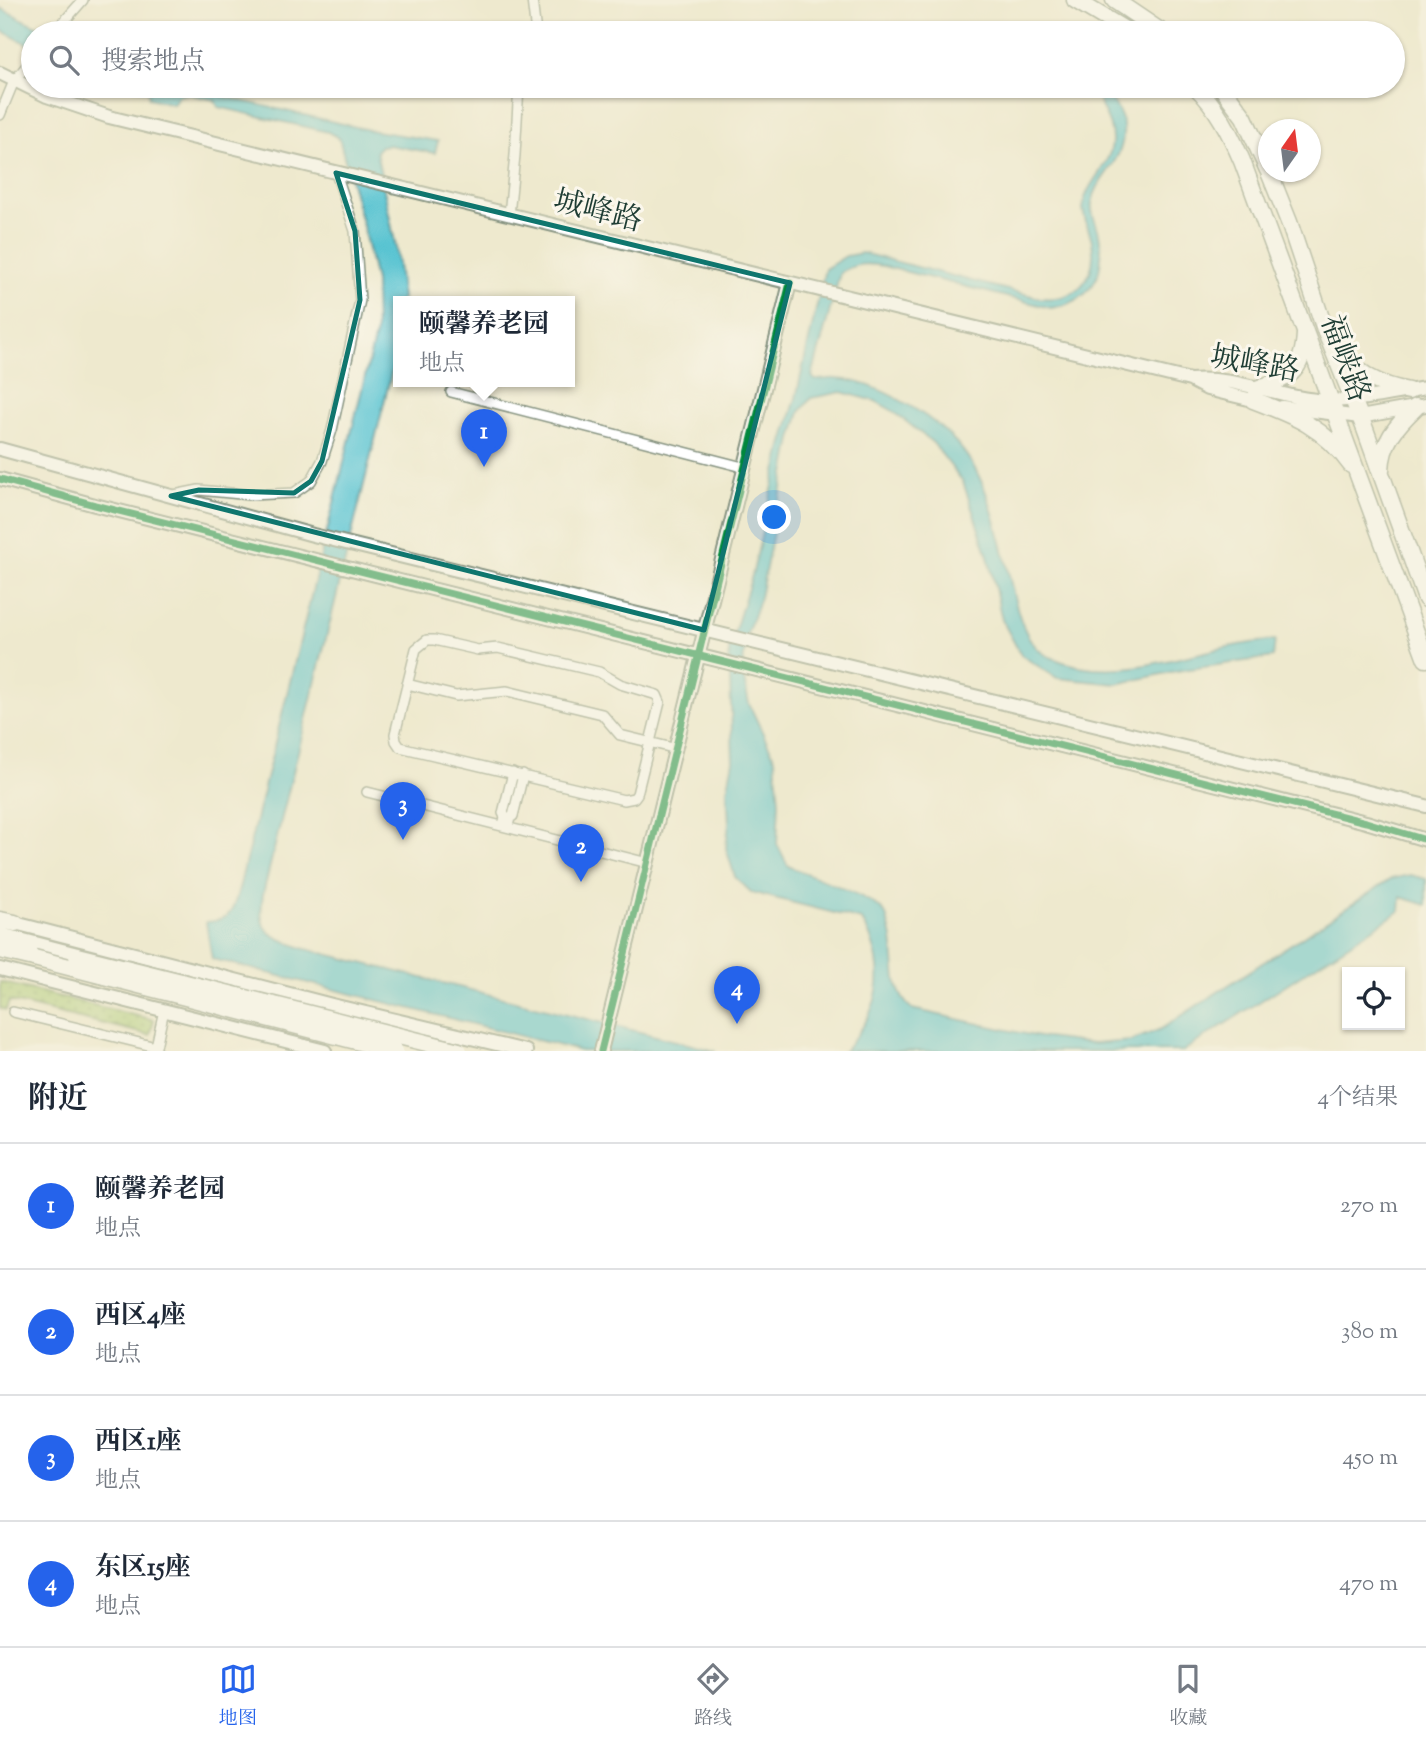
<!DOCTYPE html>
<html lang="zh">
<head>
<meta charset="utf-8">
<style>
  :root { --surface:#fff; --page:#f6f6f7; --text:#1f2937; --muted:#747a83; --line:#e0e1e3; --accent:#2563eb }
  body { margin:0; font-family:"Sorts Mill Goudy","Noto Serif SC",serif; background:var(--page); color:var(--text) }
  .controls { position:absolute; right:21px; bottom:21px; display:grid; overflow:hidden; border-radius:0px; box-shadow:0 2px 5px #0004 }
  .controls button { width:63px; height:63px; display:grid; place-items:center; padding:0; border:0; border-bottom:2px solid var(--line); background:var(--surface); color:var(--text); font:35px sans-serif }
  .compass { position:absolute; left:1258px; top:119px; width:63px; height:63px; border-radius:50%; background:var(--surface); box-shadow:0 2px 5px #0004; rotate:14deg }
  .you { position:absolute; left:775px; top:518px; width:24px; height:24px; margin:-18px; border:5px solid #fff; border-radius:50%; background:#1a73e8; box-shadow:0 0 0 10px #1a73e833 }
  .badge { display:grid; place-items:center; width:46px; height:46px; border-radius:50%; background:var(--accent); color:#fff; font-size:23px; font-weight:700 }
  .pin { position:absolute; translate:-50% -58px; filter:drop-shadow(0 2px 4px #0008) }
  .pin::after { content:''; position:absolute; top:37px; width:24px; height:21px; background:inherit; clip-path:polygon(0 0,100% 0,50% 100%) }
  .popup { position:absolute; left:393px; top:296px; width:182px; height:91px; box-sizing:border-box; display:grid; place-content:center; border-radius:0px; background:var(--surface); filter:drop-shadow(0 2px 5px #0005); font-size:23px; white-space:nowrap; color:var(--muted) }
  .popup b { font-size:26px; color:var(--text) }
  .popup::after { content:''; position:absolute; left:50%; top:100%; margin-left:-14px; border:14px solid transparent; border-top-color:var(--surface) }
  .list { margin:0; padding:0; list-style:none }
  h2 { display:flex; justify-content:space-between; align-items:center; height:91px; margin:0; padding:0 28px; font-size:30px }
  h2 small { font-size:23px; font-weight:400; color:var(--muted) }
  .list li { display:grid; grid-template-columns:46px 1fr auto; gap:21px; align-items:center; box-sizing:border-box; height:126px; padding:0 28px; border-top:2px solid var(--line) }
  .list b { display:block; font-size:26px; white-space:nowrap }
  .list p { margin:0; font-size:23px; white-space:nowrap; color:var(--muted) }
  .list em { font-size:23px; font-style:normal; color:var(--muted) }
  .icon { flex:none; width:38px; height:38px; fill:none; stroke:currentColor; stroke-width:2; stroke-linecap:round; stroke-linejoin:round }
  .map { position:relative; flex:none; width:1426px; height:1051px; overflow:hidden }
  .search { position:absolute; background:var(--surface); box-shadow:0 2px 5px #0004; left:21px; right:21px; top:21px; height:77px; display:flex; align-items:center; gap:18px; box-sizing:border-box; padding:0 24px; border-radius:38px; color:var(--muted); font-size:26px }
  .sheet { height:595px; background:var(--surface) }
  nav { display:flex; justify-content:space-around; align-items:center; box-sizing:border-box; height:98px; border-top:2px solid var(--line); background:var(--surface); font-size:19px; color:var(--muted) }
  nav a { display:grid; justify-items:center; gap:4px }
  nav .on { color:var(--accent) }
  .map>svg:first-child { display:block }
  .green { fill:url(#green-dots); stroke:#648454; stroke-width:2 }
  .water { fill:#57c3d1; stroke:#3b8082; stroke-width:2 }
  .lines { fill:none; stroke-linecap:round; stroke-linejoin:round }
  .street-casing { stroke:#869381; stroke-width:12 }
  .secondary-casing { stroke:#869381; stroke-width:16 }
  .highway-casing { stroke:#869381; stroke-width:19 }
  .street { stroke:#fff; stroke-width:9 }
  .secondary { stroke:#fff; stroke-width:12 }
  .highway { stroke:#fff; stroke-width:16 }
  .highway-bridge-casing { stroke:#869381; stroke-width:19; stroke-linecap:butt }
  .highway-bridge { stroke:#fff; stroke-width:16 }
  .cycleway-casing { stroke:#fbf7ec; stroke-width:11 }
  .cycleway { stroke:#00873e; stroke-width:7 }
  .marked { fill:none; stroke:#0f766e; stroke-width:5; stroke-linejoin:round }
  .labels { text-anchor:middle; stroke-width:6; stroke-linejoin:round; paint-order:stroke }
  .street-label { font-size:30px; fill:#1f3d34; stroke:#fbf7ec }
</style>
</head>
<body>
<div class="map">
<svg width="1426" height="1051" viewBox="0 0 1426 1051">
  <defs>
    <pattern id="green-dots" width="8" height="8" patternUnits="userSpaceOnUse" patternTransform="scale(1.75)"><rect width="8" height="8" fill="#a9cb74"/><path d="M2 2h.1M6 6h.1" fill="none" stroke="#89a660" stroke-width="1.8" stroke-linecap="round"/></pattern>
  </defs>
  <rect width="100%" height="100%" fill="#fbf7ec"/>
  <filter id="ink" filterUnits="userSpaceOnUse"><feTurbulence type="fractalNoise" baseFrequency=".0143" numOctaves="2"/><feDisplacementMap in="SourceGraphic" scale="14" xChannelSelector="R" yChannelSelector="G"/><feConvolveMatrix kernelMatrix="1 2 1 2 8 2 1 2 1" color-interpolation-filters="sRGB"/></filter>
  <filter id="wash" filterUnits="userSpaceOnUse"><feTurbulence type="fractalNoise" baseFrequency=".00686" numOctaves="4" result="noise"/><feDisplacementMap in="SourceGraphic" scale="28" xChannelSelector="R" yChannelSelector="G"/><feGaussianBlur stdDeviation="1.57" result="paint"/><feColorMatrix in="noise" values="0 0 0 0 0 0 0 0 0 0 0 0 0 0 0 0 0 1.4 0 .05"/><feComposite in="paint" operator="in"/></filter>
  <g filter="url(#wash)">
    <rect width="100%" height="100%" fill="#eee9ce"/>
    <!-- green -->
    <path class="green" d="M0,982L154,1020L150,1035L9,1001L6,1010L0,1008Z"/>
    <!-- water -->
    <path class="water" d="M0,8L50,33H33V47L0,30Z
      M123,86H200L221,91V96L369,130L438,141L435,153L388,145L381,146L376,151L396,248L402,299L398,301V346L263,894C256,933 268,934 302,948L716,1051H581L212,959L206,922C232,920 232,912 239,889L376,332L375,281L363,226L339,138L328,132L218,107L215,100L187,94L178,96L173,104L149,98L148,91Z
      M1095,86H1107C1109,100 1122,111 1123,125C1126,164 1098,172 1092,203C1090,214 1097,223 1099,234C1107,274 1092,302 1051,308L883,266C865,263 856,263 840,273L812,376L815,380C822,380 830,378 837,379C864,380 892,395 915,409C945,428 968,450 982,483C992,505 998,531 1004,554C1013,584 1017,643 1050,657C1110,684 1173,657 1233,646C1247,643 1261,642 1275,640L1273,657L1176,671L1117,684L1057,678L1021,655L1002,620L988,556L963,482L933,443L893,411L875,401L842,392L811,398L800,412L792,439L760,597L747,634L742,670L749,704L775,759L779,802L777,844L788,866C810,876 871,896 885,913C887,917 888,924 890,929C898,957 888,989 912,1009L1039,1037L1093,1044L1131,1041L1161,1029L1391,879L1410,875L1426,879V905L1401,897L1400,911L1183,1051H844C881,1011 890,969 862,920L751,892L735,877L726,848L729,823L727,790L733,761L729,650L753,572L782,446L796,398L825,269L846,256L862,253L1040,298C1077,302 1098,278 1092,242C1090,230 1082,217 1083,205C1087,182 1111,165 1112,142C1113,118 1096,106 1095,86Z"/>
  </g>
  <g filter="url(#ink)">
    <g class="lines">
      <!-- street casing -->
      <g class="street-casing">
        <path id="street" d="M532,0L536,33
          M54,33L83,0
          M0,115L14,81L33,58
          M509,215L515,155L519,86
          M451,392L743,467
          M174,495L199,490L251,495L294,493L311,481L322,461L332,430L360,300L355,231L336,173
          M427,640H434L478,650L498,648L599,672L620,684L657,695L660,702L637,794L634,798L624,800L400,747L396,741L395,734L416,649Z
          M407,684L456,696L507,691L602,714L620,735L677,749
          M367,792L648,863
          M503,826L505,817L503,813L513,773
          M508,826L510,818L513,816L523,775
          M13,1012L156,1047
          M155,1051L164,1010"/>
      </g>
      <!-- secondary casing -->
      <g class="secondary-casing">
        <path id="secondary" d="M0,73L47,96L109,117L1190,380L1207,389L1261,402
          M1190,380C1229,376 1269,393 1308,399C1347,405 1387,394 1426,388
          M1282,407L1360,417L1426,405
          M0,449L313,535L1426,806
          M0,479L95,505L1366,822L1426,840
          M7,921L332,1005L526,1051
          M0,969L325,1051
          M601,1051L790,283"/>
      </g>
      <!-- highway casing -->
      <g class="highway-casing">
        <path id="highway" d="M1075,0L1130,33
          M1114,0L1163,33
          M1195,86C1217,107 1230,133 1242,161L1426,659
          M1221,86L1244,117L1268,170
          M1269,172L1289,222L1325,330L1365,429L1426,599
          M1338,350C1360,375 1377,385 1409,391
          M1256,389C1289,378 1303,373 1305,334
          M1253,400C1295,416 1324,427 1351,465
          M1381,470C1382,442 1396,426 1416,407
          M0,920L15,923
          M0,936L77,956
          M0,950L34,958"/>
      </g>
      <!-- street -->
      <use href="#street" class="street"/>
      <!-- secondary -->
      <use href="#secondary" class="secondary"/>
      <!-- highway -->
      <use href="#highway" class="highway"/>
      <!-- highway-bridge casing -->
      <g class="highway-bridge-casing">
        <path id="highway-bridge" d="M77,956L459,1051
          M34,958L395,1051"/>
      </g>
      <!-- highway-bridge -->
      <use href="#highway-bridge" class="highway-bridge"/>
      <!-- cycleway casing -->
      <g class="cycleway-casing">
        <path id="cycleway" d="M0,479L95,505L1366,822L1426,840
          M601,1051L790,283"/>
      </g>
      <!-- cycleway -->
      <use href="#cycleway" class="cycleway"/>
    </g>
  </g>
  <!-- marked area -->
  <path d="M0 0H1426V1051H0ZM336,173L790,283L704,630L171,496L199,490L294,493L311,481L322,461L360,300L355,231Z" fill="#eee9ce" fill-opacity=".55" fill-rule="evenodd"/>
  <path class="marked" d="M336,173L790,283L704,630L171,496L199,490L294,493L311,481L322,461L360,300L355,231Z"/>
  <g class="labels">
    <!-- street labels -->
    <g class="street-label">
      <text transform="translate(598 210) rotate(14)" y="10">城峰路</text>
      <text transform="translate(1346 358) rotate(70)" y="10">福峡路</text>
      <text transform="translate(1255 363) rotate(10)" y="10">城峰路</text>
    </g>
  </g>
</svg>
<div class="controls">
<button><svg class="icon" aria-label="locate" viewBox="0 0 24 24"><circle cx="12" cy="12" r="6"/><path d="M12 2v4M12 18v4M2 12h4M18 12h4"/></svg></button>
</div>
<svg class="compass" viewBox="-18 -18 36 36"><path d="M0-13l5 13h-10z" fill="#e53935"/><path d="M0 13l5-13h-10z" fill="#747a83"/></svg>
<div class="you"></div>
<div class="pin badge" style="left:484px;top:467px">1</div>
<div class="popup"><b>颐馨养老园</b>地点</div>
<div class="pin badge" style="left:581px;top:882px">2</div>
<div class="pin badge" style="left:403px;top:840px">3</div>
<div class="pin badge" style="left:737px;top:1024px">4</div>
<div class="search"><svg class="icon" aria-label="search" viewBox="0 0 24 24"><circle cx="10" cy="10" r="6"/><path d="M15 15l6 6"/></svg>搜索地点</div>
</div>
<section class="sheet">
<h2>附近<small>4个结果</small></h2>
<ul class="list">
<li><span class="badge">1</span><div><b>颐馨养老园</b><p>地点</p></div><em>270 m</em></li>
<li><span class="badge">2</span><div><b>西区4座</b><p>地点</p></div><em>380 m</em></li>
<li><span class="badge">3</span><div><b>西区1座</b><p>地点</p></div><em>450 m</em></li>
<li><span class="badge">4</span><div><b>东区15座</b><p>地点</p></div><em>470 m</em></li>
</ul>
</section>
<nav>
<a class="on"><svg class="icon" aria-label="map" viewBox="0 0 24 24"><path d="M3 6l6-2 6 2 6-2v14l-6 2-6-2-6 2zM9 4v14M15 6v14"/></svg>地图</a>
<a><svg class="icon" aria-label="directions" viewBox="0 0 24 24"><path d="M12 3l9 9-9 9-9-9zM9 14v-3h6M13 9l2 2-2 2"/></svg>路线</a>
<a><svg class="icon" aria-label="saved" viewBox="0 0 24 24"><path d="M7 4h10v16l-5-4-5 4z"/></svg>收藏</a>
</nav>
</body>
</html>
